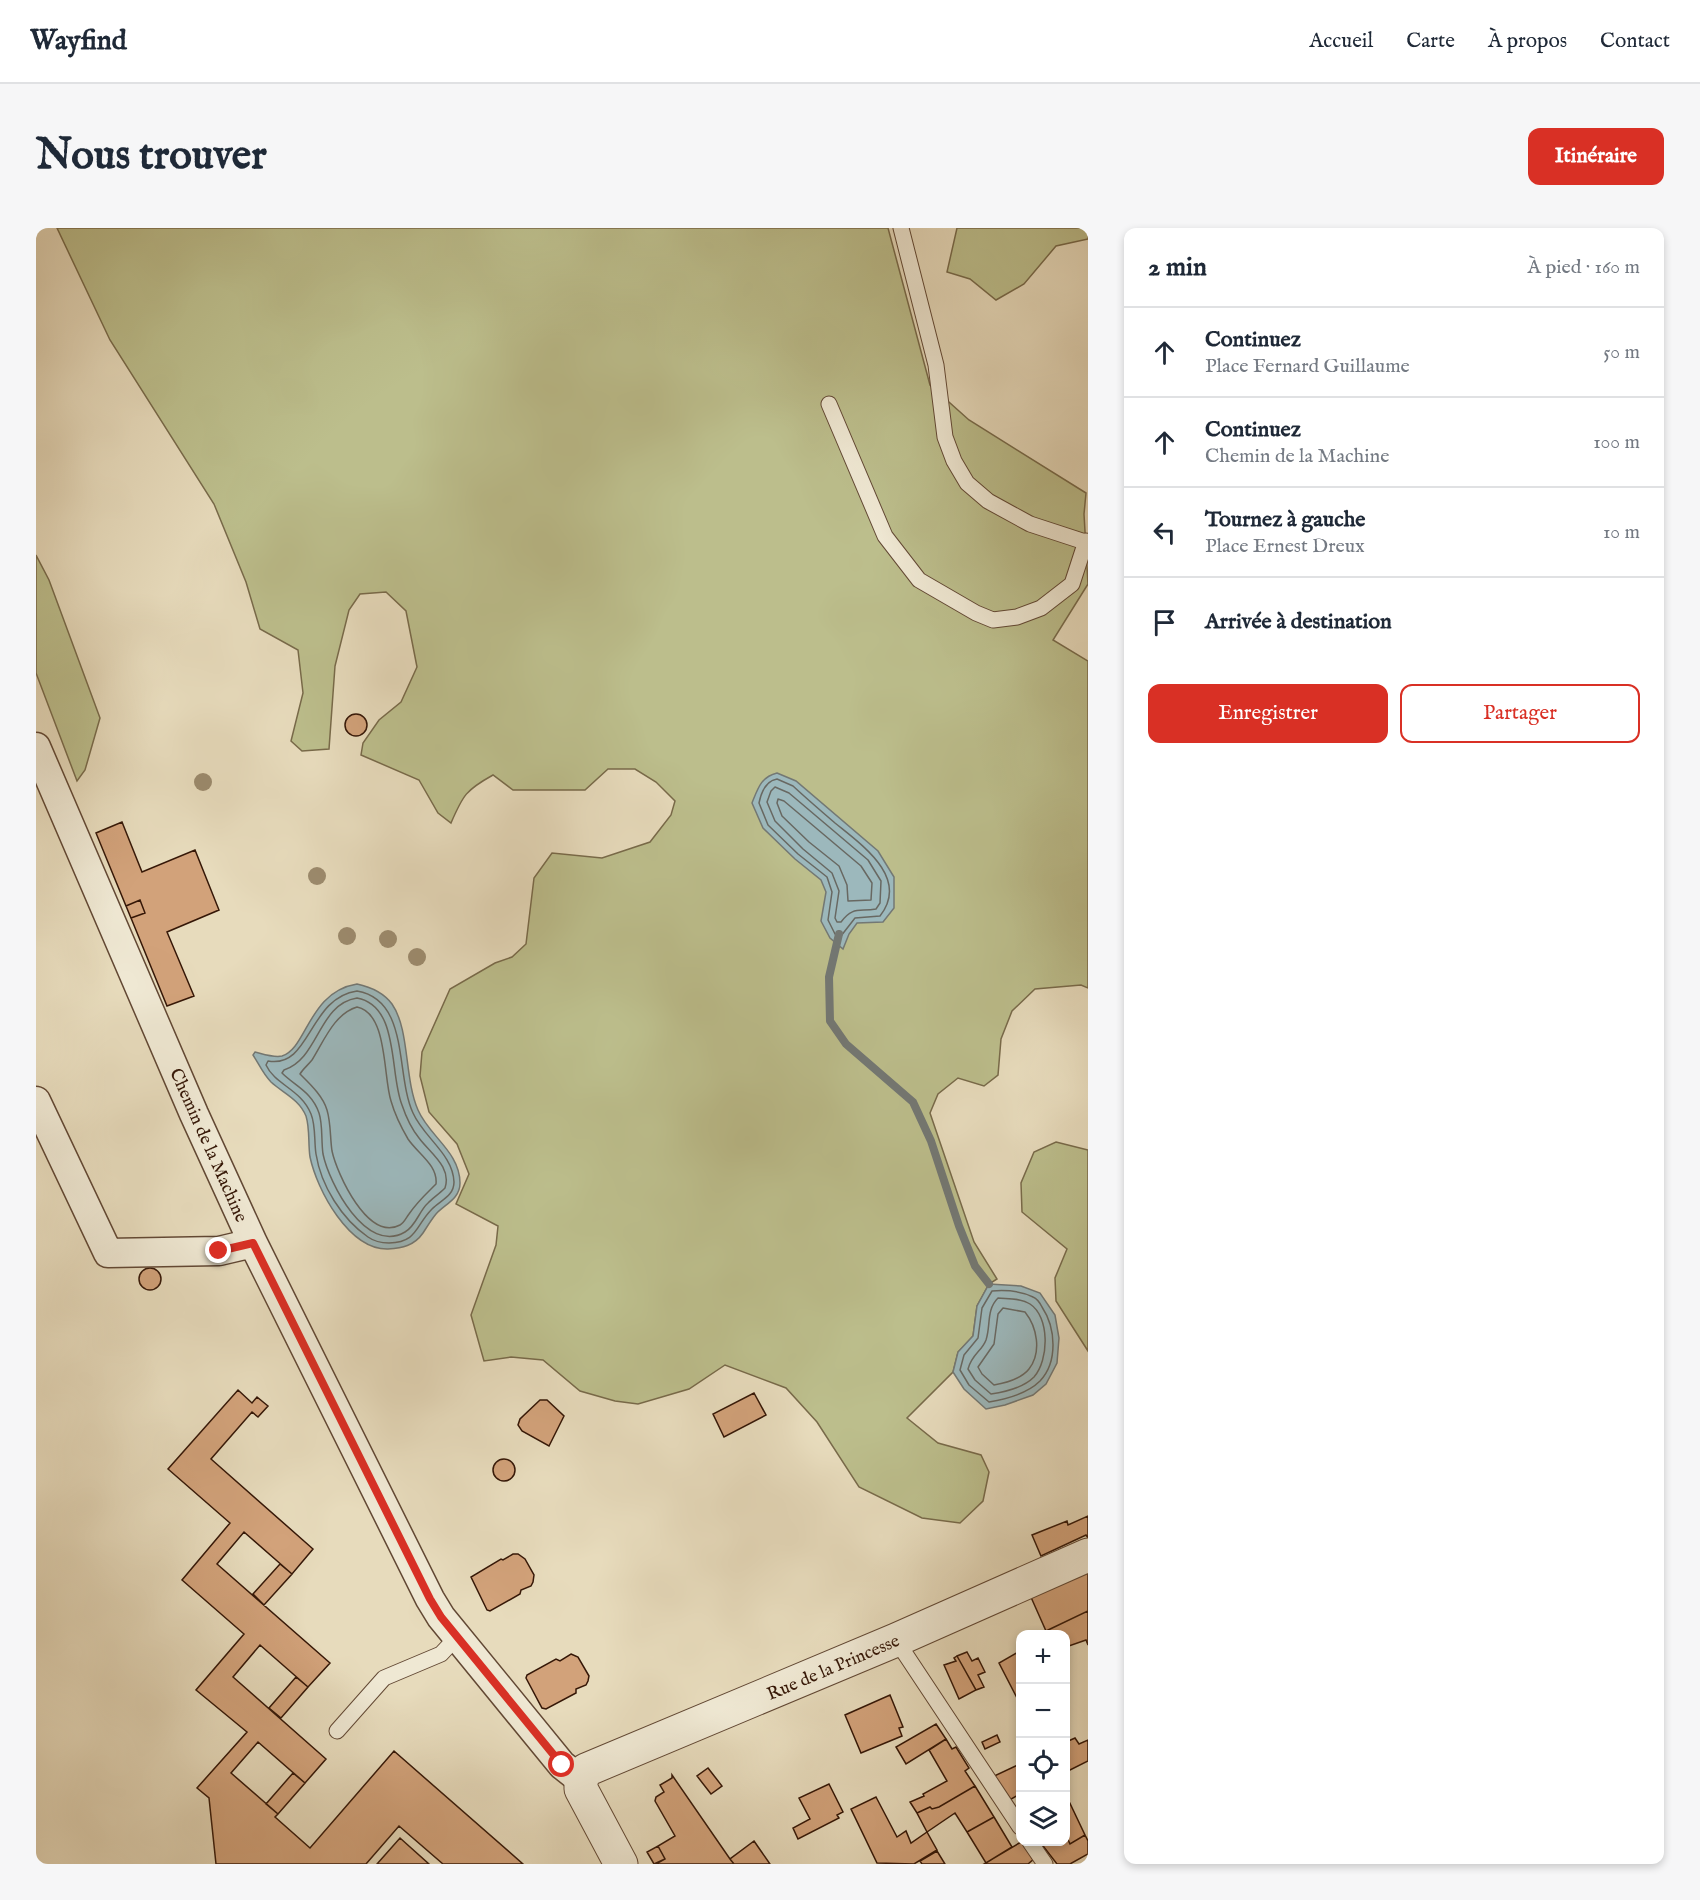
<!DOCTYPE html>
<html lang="fr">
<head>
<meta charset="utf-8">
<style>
  :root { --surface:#fff; --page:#f6f6f7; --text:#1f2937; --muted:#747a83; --line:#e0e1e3; --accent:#d93025 }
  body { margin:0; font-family:"IM FELL English",serif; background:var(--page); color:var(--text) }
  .controls { position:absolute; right:18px; bottom:18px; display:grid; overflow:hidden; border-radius:12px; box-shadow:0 3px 9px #0003 }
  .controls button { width:54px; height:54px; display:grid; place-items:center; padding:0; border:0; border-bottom:2px solid var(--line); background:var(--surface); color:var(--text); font:30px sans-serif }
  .stop { position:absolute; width:18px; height:18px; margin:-14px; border:4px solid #d93025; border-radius:50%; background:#fff }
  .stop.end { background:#d93025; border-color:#fff; box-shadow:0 2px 6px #0008 }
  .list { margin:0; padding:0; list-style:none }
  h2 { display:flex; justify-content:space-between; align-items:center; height:78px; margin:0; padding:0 24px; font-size:26px }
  h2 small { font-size:20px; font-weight:400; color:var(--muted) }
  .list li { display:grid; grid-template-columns:39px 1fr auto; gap:18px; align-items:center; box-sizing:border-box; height:90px; padding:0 24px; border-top:2px solid var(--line) }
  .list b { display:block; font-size:22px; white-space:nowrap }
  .list p { margin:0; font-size:20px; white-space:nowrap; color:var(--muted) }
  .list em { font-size:20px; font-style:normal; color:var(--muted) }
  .actions { display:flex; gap:12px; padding:18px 24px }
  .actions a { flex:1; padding:14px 0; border:2px solid var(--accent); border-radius:12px; text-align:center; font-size:21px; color:var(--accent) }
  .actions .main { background:var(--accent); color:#fff }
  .icon { flex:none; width:33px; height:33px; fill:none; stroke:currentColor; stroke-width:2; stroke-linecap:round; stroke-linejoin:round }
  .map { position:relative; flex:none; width:1052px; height:1636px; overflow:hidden; border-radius:12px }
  header { display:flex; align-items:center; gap:36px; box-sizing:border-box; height:84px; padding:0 30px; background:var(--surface); border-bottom:2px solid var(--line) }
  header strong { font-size:28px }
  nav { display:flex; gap:33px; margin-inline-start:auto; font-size:21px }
  .intro { display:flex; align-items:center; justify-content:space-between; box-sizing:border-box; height:144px; padding:0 36px }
  h1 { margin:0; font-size:42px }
  .button { padding:15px 27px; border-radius:12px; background:var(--accent); color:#fff; font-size:21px; font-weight:700 }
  main { display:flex; gap:36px; padding:0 36px }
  aside { flex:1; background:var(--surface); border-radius:12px; box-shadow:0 3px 9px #0003 }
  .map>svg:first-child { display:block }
  .green { fill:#bcbe8c; stroke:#786a4a; stroke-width:1.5 }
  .water { fill:#9cb8bc; stroke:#737874; stroke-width:1.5 }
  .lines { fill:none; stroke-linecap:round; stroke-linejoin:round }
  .shore { stroke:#686862; stroke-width:1.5 }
  .stream { stroke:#737874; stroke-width:8 }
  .building { fill:#d2a27a; stroke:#351707; stroke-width:1.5 }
  .service-casing { stroke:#624834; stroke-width:17 }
  .minor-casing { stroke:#624834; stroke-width:31 }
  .tertiary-casing { stroke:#624834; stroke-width:35 }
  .service { stroke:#efe8d3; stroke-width:15 }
  .minor { stroke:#efe8d3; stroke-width:28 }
  .tertiary { stroke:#efe8d3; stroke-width:33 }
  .tree { fill:#9c8b6e }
  .route { stroke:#d93025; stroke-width:8 }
  .labels { text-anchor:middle; stroke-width:5; stroke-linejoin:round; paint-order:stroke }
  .street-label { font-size:18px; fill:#351707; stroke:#efe8d3 }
</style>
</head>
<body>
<header>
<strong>Wayfind</strong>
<nav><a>Accueil</a><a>Carte</a><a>À propos</a><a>Contact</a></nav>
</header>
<div class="intro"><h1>Nous trouver</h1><a class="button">Itinéraire</a></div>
<main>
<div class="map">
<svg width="1052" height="1636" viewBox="0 0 1052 1636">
  <rect width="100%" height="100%" fill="#e7dbbc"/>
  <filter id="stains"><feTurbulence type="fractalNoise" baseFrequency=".00333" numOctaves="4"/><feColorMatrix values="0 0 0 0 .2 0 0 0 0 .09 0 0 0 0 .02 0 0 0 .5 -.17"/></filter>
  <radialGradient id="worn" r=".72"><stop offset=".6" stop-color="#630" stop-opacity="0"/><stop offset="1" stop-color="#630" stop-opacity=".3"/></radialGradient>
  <!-- green -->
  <path class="green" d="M21,0H852L894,157L933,192L1050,265L1048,286L1052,356L1017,412L1052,433V760L1045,757L999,761L976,783L965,811L962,847L948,858L922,850L902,866L894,885L938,1014L961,1051L953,1056L941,1078L937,1108L922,1124L917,1144L871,1190L902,1215L945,1227L953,1244L947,1273L924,1295L886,1290L823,1259L781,1194L750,1160L689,1137L653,1161L602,1176L579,1173L544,1163L507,1132L475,1129L448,1133L435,1087L460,1017L462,998L420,976L433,946L421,916L393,884L384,848L386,824L414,761L459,735L476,729L490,716L498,650L516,625L566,630L614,614L635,587L639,573L620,554L599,541H572L549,562H477L457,547C430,562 427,567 415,595L402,585L383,552L325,527L327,515L343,492L365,474L381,439L370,383L350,364L324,366L313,382L299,438L293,521L266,523L255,513L267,465L262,422L224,401L210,354L178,276L74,112Z
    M921,0H1052V11L1020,18L988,56L960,72L934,51L911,44Z
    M0,327L13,352L64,490L49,542L41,553L0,445Z
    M1020,914L1052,922V1123L1020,1073L1019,1050L1031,1021L986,984L985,955L998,924Z"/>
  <!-- water -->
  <path class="water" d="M741,545L760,553L842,623L858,649V680L847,694L821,695L813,706L807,721L794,710L785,693L790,664L785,652L759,631L727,600L716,575C722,560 725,549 741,545Z
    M321,756C335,759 347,764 356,776C374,802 368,850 382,882C393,908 424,924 424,955C424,971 409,976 400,986C395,992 391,999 387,1005C378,1018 366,1020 352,1021C313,1022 281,962 274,929C272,916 274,901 270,888C263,871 247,865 235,854C227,846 223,836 217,827L219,824C227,826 238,830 246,828C271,821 272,764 321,756Z
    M953,1056L985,1058L1004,1065L1019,1087L1023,1110L1021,1135L1010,1156L997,1167L969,1177L950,1181L928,1161L917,1144L922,1124L937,1108L941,1078Z"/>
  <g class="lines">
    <!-- shore -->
    <path class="shore" d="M741,551L757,558C771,571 785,583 799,595C826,617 874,650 844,688L819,690L805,708L799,706L792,692L796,664L791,649L762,626L732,597L723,575C725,565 729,553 741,551Z
      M739,559L753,565L832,632L845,653L844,675L840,681C823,684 817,678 805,694H801L799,690L803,663L796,645L767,621L739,593L731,574L735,563Z
      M742,571L748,573L825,638L836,655L835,672L812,673L811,657L803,638L773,614L746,588L741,575Z
      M321,763C374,772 359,846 377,885C388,910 417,926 418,954C418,968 405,972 396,981C379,998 382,1014 353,1015C345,1015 339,1014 332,1009C306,991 285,958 280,926C278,914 280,898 275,886C265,861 239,857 230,837L232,833C275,841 272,770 321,763Z
      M321,770C364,778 353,845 366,877C370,889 375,900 383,910C394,925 416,939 409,960C403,966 397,970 392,975C383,983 380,998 369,1004C330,1027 293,955 287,926C285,912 287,897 283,885C276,864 259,858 246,845L248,842C283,831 282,776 321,770Z
      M321,779C352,785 347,849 355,873C359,887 365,899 372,911C382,926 402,937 400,956C390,966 381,974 373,986C370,990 368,995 364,997C332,1014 301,946 296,923C294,910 295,895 291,882C287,868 274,856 264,846C267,841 272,837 276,832C288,813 298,786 321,779Z
      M956,1063C969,1062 985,1063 997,1069C1002,1071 1004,1075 1006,1079C1020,1100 1022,1134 1004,1153C991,1166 971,1171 953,1174L933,1157L924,1142L928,1127L942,1110L946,1080Z
      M962,1070C972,1071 985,1070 994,1076C1014,1089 1013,1132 998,1149C988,1159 969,1164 955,1166L939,1152L932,1141C936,1126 946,1123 950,1112C955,1097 950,1082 962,1070Z
      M967,1080L989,1084C1001,1099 1006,1124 993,1141C986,1150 969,1155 958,1157L946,1146L942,1139L958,1116L962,1086Z"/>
    <!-- stream -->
    <path class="stream" d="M803,706L793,749L794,793L810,816L877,874L895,913L923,998L939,1038L953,1056"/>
  </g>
  <!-- building -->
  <path class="building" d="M309 497a11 11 0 1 1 22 0a11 11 0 1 1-22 0Z
    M86,594L106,644L159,622L183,682L131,704L158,768L131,778L95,690L109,685L104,672L90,678L60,605Z
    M104,672L109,685L95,690L90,678Z
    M103 1051a11 11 0 1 1 22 0a11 11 0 1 1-22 0Z
    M202,1162L216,1175L221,1169L232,1178L222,1189L216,1184L175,1231L277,1321L256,1346L208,1304L181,1336L294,1435L272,1459L224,1417L197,1449L290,1531L269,1555L222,1514L195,1545L242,1586L239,1589L274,1620L358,1523L487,1636H407L363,1598L330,1636H180L173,1570L161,1560L211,1504L160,1462L208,1406L146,1352L194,1295L132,1241Z
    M718,1165L730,1187L688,1209L677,1186Z
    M504,1172H511L528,1188L513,1218L486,1203L482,1197L484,1191Z
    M457 1242a11 11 0 1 1 22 0a11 11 0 1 1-22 0Z
    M1052,1288V1310L1050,1307L1005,1328L996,1307L1031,1293L1032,1297Z
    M477,1326H482L489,1331L498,1347L497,1354L495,1358L485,1362L484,1366L454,1383L451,1382L435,1349L465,1331L467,1332Z
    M244,1336L256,1346L228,1377L217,1366Z
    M1052,1344V1383L1010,1403L994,1367Z
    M1052,1383V1417L1050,1412L1030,1419V1406H1012L1010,1403Z
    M984,1423V1468L981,1470L963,1435Z
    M931,1424L936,1433L942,1430L949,1444L942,1447L948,1459L940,1462L921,1428Z
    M535,1426L542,1429L553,1448L552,1453L550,1457L540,1461V1465L510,1481L506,1480L490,1450L491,1447L520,1431L524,1433Z
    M921,1428L940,1462L923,1471L908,1437L920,1433L918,1430Z
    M260,1449L272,1459L245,1490L233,1480Z
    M854,1467L867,1499L863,1500L866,1508L825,1525L809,1487Z
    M900,1496L910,1511L870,1536L860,1519Z
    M961,1507L964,1514L949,1521L946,1514Z
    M1039,1510L1043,1516L1052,1512V1533L1030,1544V1514Z
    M910,1511L916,1521L920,1519L933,1540L929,1543L939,1558L903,1579L896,1581L894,1579L881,1585L874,1574L888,1568L887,1566L911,1553L893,1522Z
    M984,1536V1566L970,1574L956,1549Z
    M672,1540L686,1558L675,1566L661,1548Z
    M257,1545L269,1555L242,1586L230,1576Z
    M636,1547L694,1631L698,1636H620L629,1631L622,1618L639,1608L619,1573L620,1569L628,1564L624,1557L636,1550Z
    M793,1556L807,1584L801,1587L803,1590L762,1611L757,1600L774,1591L763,1570Z
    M939,1558L958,1589L931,1604L919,1585L891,1604L881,1585L894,1579L896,1581L903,1579Z
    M1030,1567L1049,1607L1034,1616L1030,1607Z
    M840,1569L861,1609L870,1603L875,1615L891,1604L901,1622L878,1636L841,1635L815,1581Z
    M958,1589L976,1619L950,1635L931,1604Z
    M1030,1607L1034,1616L1049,1607L1052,1613V1626L1034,1636H1021L1004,1614H1030Z
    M364,1610L393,1636H341Z
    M718,1613L734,1636H698L694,1631Z
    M985,1614H988L999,1630L992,1636H948Z
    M622,1618L629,1631L618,1636L611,1624Z
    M901,1623L909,1636H886L884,1633Z"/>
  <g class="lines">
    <!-- service casing -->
    <g class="service-casing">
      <path id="service" d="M865,0L900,137L909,209L918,233L931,255L952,273L994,296L1052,315
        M793,176L849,308L883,352L940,385L957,392L981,389L1005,380L1036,356L1050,313
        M860,1412L984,1599
        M301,1503L348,1450L405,1426L421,1409
        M994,1614L1009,1636"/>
    </g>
    <!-- minor casing -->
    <g class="minor-casing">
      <path id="minor" d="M0,519L158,886L217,1015L394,1371L405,1389L526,1537L545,1552
        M0,873L72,1025L183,1023L217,1015"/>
    </g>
    <!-- tertiary casing -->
    <g class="tertiary-casing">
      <path id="tertiary" d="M585,1636L545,1561V1552L550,1542L860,1412L1052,1327"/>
    </g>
    <!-- service -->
    <use href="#service" class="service"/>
    <!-- minor -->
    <use href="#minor" class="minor"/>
    <!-- tertiary -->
    <use href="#tertiary" class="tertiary"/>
  </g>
  <!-- trees -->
  <g class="tree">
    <circle cx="167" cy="554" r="9"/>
    <circle cx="281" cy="648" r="9"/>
    <circle cx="311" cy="708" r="9"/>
    <circle cx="352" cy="711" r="9"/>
    <circle cx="381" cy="729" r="9"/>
  </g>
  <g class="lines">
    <!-- route -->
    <path class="route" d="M183,1023L217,1015L394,1371L405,1389L526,1537"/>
  </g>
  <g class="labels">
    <!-- street labels -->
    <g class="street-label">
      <text transform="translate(173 917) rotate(66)" y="6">Chemin de la Machine</text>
      <text transform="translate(797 1439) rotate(-23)" y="6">Rue de la Princesse</text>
    </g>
  </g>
  <rect width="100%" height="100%" filter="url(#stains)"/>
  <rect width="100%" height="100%" fill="url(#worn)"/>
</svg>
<div class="controls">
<button>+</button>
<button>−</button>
<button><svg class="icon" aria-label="locate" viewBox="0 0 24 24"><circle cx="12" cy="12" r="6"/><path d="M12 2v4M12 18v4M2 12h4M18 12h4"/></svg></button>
<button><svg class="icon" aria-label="layers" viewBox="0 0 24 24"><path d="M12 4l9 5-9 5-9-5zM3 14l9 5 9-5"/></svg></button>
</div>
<div class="stop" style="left:526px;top:1537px"></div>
<div class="stop end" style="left:183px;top:1023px"></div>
</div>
<aside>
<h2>2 min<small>À pied · 160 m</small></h2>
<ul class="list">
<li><svg class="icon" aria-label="ahead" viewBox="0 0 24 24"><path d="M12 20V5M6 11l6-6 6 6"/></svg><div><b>Continuez</b><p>Place Fernard Guillaume</p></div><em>50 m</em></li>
<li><svg class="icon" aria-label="ahead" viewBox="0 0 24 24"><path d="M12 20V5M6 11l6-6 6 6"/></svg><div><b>Continuez</b><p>Chemin de la Machine</p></div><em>100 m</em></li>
<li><svg class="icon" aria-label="left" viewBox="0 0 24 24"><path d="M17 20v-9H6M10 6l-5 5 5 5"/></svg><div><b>Tournez à gauche</b><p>Place Ernest Dreux</p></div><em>10 m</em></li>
<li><svg class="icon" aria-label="arrive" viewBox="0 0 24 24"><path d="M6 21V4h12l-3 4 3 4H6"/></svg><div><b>Arrivée à destination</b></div></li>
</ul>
<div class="actions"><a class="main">Enregistrer</a><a>Partager</a></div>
</aside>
</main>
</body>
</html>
